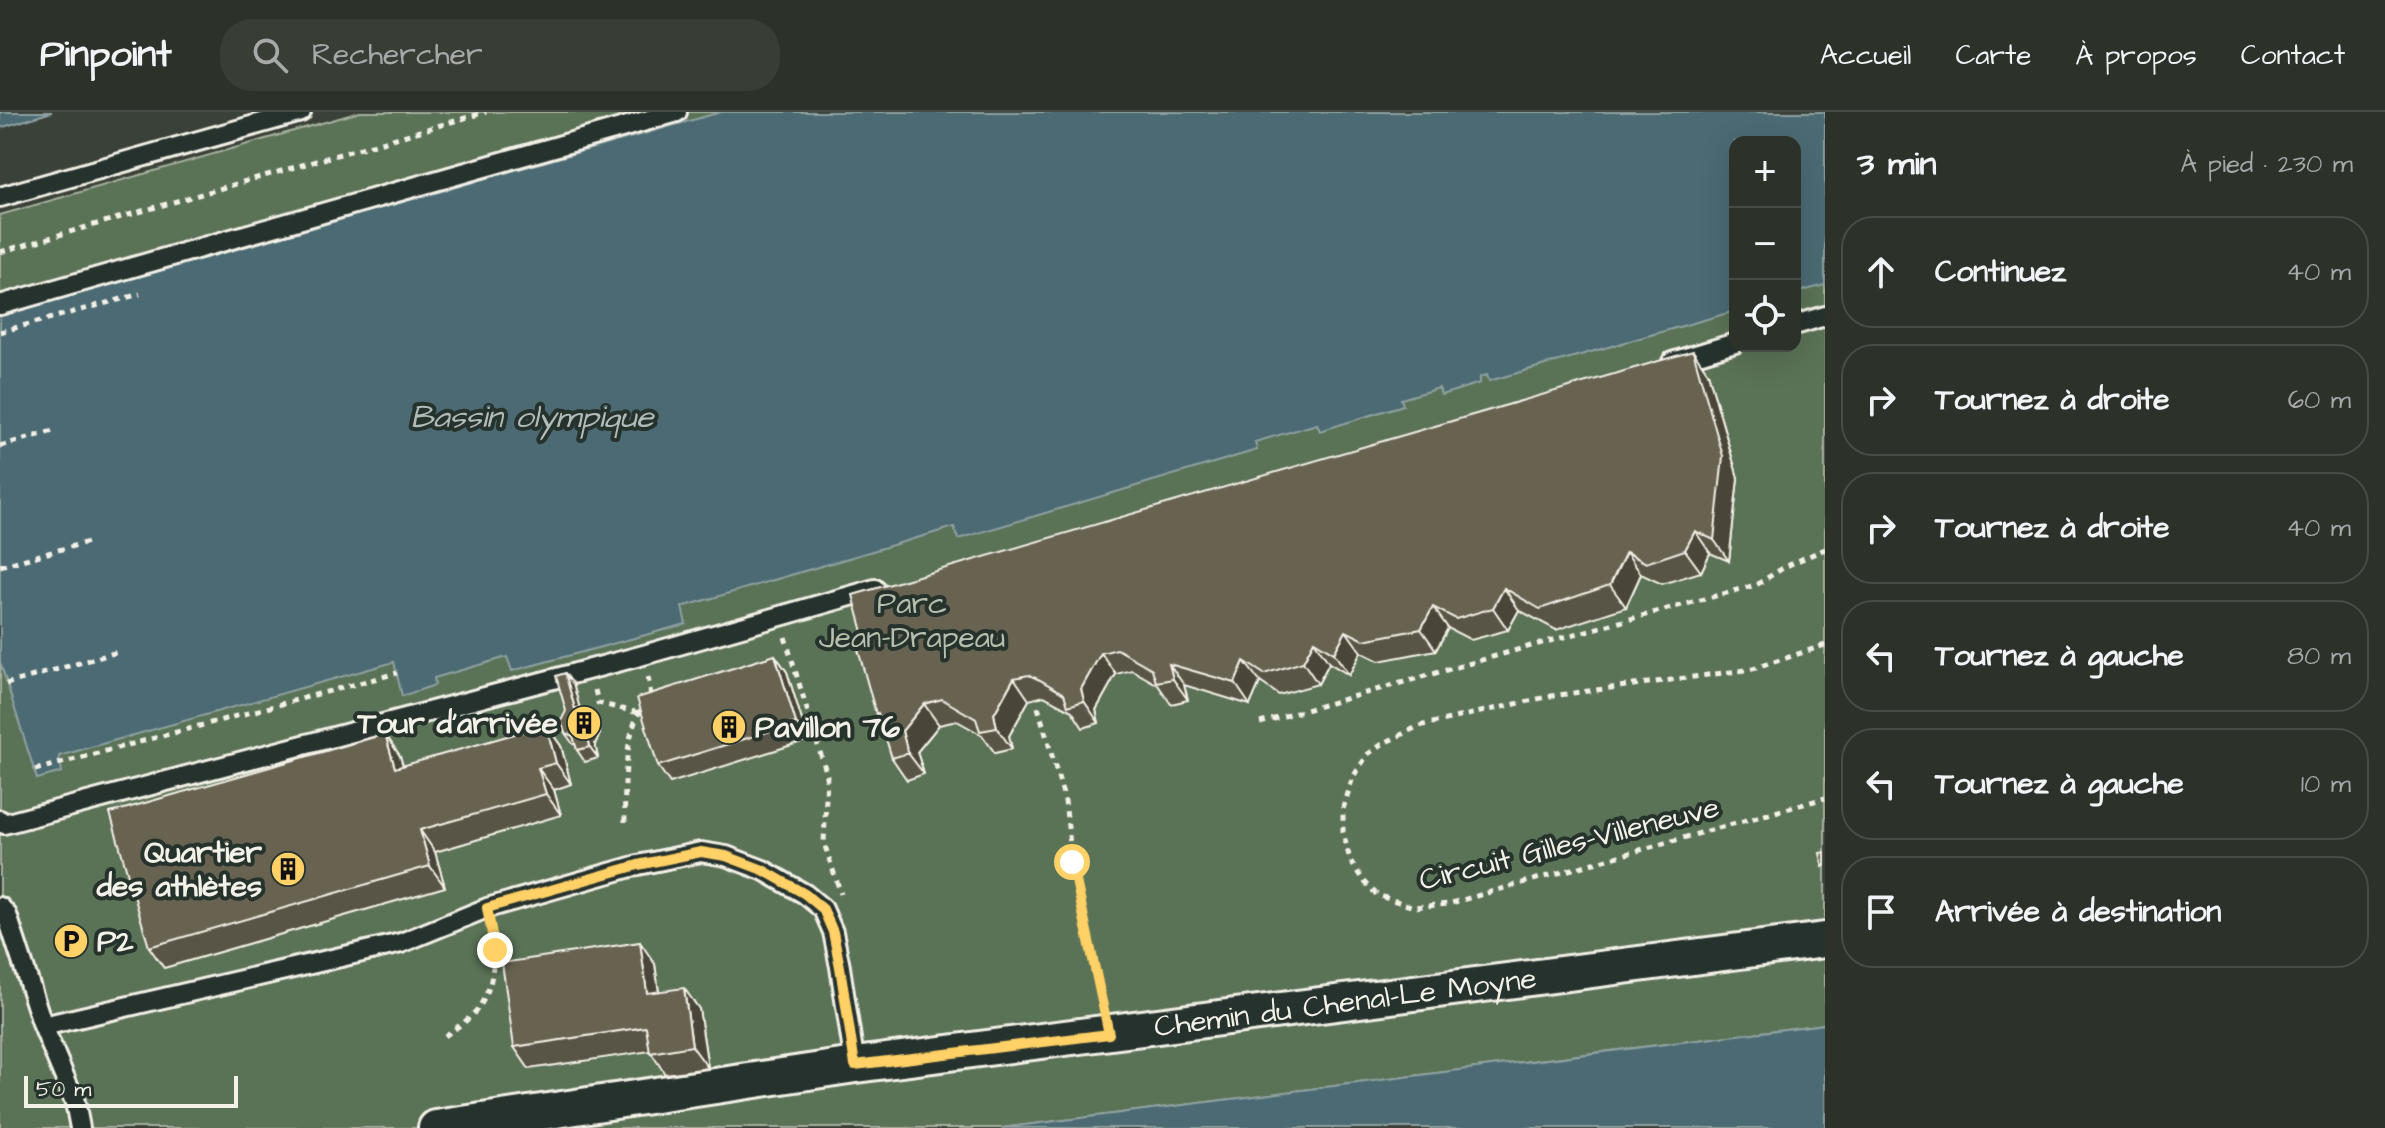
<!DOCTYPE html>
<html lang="fr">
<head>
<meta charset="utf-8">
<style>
  :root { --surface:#2c312a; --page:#383d36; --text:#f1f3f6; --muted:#a6a9a8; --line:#484c47 }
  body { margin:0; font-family:"Architects Daughter",sans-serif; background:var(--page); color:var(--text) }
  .controls { position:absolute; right:24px; top:24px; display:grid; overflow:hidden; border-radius:16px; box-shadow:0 8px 32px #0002 }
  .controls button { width:72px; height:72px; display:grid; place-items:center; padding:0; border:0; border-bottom:2px solid var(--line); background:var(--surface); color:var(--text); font:40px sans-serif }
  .scale { position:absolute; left:24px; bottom:20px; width:214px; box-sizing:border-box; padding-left:8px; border:4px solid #f4f1e8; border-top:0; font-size:22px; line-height:28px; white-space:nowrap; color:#f4f1e8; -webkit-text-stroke:6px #26332d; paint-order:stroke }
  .stop { position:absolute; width:24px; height:24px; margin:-18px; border:6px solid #ffd166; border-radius:50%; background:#fff }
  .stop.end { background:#ffd166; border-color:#fff; box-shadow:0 2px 8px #0008 }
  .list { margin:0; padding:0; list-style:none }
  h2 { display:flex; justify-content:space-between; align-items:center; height:104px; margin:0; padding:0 32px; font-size:34px }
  h2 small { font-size:26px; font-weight:400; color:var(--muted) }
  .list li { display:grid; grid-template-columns:52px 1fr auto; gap:24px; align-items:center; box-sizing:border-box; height:112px; margin:0 16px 16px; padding:0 16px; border:2px solid var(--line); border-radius:32px }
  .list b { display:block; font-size:30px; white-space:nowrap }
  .list em { font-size:26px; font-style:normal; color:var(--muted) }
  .icon { flex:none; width:44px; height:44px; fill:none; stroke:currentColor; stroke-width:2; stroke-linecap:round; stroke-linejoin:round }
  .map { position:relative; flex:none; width:1825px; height:1016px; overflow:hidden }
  header { display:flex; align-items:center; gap:48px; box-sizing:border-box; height:112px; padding:0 40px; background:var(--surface); border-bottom:2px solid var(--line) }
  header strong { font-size:38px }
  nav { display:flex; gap:44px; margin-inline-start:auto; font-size:28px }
  .search { width:560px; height:72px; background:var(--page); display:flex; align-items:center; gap:20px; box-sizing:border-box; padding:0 28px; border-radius:32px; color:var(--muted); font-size:30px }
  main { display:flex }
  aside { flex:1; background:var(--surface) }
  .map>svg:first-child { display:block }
  .green { fill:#5a7256; stroke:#a7b29f; stroke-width:2; fill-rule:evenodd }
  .water { fill:#4c6b73; stroke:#8fa1a2; stroke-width:2 }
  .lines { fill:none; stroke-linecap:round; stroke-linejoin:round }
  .service-casing { stroke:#f4f1e8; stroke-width:24 }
  .minor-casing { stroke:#f4f1e8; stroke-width:40 }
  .path { stroke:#f4f1e8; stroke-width:5; stroke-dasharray:6 6; stroke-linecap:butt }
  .service { stroke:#26332d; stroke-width:18 }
  .minor { stroke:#26332d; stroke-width:34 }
  .wall { fill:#595446; stroke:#f4f1e8; stroke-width:2 }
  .shaded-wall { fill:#494539; stroke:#f4f1e8; stroke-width:2 }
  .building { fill:#686251; stroke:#f4f1e8; stroke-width:2 }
  .route { stroke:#ffd166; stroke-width:10 }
  .labels { text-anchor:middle; stroke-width:8; stroke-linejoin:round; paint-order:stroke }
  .park-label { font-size:30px; fill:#b6beae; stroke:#26332d }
  .poi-label { font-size:30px; font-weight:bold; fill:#f4f1e8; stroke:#26332d; text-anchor:end }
  .street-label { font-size:30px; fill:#f4f1e8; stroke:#26332d }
  .water-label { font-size:32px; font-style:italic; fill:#b1bbb9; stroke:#26332d }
</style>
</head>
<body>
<header>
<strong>Pinpoint</strong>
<div class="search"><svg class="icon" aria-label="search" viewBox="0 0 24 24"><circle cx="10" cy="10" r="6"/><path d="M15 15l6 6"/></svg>Rechercher</div>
<nav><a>Accueil</a><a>Carte</a><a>À propos</a><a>Contact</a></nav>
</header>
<main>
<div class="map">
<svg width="1825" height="1016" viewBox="0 0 1825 1016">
  <rect width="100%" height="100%" fill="#3a4138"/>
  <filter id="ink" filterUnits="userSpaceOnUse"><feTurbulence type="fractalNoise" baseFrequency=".0125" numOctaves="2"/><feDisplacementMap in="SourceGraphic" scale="16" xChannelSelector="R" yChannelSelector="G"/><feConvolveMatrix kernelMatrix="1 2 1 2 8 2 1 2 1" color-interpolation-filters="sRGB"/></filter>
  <g filter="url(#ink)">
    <!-- green -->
    <path class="green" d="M360,0H1825V912L1001,1016H0V103ZM1735,30H1795V234H1735Z"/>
    <!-- water -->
    <path class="water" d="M0,0H52L0,16Z
      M721,0H1825V173L1795,181V30H1735V199L1489,269L1487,263L1480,265V271L1441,283L1439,276L1401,287L1403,293L1320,319L1317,312L1255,330L1257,338L958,427L954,415L682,495L686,512L512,559L507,545L434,566L435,573L402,584L394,550L59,644L62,660L37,667L0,550V204Z
      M1825,912V1016H1001Z"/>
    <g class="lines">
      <!-- service casing -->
      <g class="service-casing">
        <path id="service" d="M0,85L301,0
          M0,193L677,0
          M1795,213L1825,204
          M1672,250L1735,231
          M0,708L4,712L640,544L875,477
          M0,795L7,803L43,914L75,990L80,1016
          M43,914L401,831L487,796L638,753L701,740L726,744L763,758L805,782L823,797L833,820L840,855L855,953"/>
      </g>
      <!-- minor casing -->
      <g class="minor-casing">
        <g id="minor">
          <path id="s1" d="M436,1016L855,953L1825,828"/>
        </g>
      </g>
      <!-- path -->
      <path class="path" d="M0,140L486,0
        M0,220L140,182
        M0,334L57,318
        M0,454L88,430
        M785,525L827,663L824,731L841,782
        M1825,533L1753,557L1551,584L1419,614L1384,631L1368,642L1353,665L1343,697V720L1350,748L1362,767L1377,783L1414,795L1448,792L1825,686
        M648,565L651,583L649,586
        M6,572L121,539
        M595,578L598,591L639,601
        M1038,595L1065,689L1072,750L1102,890
        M1260,611L1531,534L1756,473L1786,454L1825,437
        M35,658L397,561
        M625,710C624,677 624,622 643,594
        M445,924C453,918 463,912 470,905C495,882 496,848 491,817"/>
      <!-- service -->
      <use href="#service" class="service"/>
      <!-- minor -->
      <use href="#minor" class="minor"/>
    </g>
    <!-- wall -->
    <path class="wall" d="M1708,261L1738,366L1729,449L1710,441L1701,460L1662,472L1641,462L1626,495L1556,518L1519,498L1508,518L1471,528L1448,516L1436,538L1379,549L1361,540L1349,563L1329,551L1318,572L1279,583L1260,570L1250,593L1184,573L1188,588L1171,592L1158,573L1132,558L1116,562L1096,598L1099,611L1083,616L1072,599L1044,584L1029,588L1009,624L1012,637L995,641L982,623L957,609L939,613L917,640L924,662L907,668L892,646L881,608L876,602Z
      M775,543L787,560L808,628L670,671L658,654Z
      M573,572L579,595L588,601L597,612L600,622L595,632L598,646L585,650L577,638L576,633L573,632L565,621L566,599Z
      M546,613L561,634L571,672L554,678L561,703L435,740L445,775L164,856L149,835L385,622L400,644L403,654Z
      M655,852L659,880L699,897L708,956L665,962L650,939L529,957L514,935Z"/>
    <!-- shaded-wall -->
    <path class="shaded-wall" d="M1693,239L1708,261L1738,366L1729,449L1714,428Z
      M1695,419L1710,441L1701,460L1685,438Z
      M1626,440L1641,462L1626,495L1610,473Z
      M1504,476L1519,498L1508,518L1493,496Z
      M1433,495L1448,516L1436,538L1421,517Z
      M1346,519L1361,540L1349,563L1334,541Z
      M1314,529L1329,551L1318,572L1303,550Z
      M1101,541L1116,562L1096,598L1099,611L1084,589L1081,577Z
      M775,543L787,560L808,628L796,611Z
      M1244,549L1260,570L1250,593L1235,571Z
      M1169,552L1184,573L1188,588L1173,567Z
      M565,561L573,572L583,608L575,597Z
      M1014,566L1029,588L1009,624L1012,637L997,616L994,602Z
      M924,592L939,613L917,640L924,662L908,641L902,619Z
      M588,601L597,612L600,622L595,632L598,646L590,635L587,620Z
      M546,613L561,634L571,672L556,651Z
      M385,622L400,644L410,678L395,656Z
      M538,656L554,678L561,703L546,682Z
      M420,718L435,740L445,775L430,754Z
      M640,830L655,852L662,903L647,881Z
      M684,876L699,897L708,956L692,934Z"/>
    <!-- building -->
    <path class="building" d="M1693,239L1723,344L1714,428L1695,419L1685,438L1646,451L1626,440L1610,473L1540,497L1504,476L1493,496L1456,507L1433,495L1421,517L1364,528L1346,519L1334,541L1314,529L1303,550L1264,562L1244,549L1235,571L1169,552L1173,567L1156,570L1152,557L1117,537L1101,541L1081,577L1084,589L1068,594L1064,582L1040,568L1029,563L1014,566L994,602L997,616L980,619L976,607L942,587L924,592L902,619L908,641L892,646L878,601L876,602L854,523L863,520L853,483Z
      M775,543L796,611L658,654L637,586Z
      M565,561L575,597L580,595L588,601L592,611L587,620L590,635L577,638L573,624L565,621L561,609L566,599L556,564Z
      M546,613L556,651L538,656L546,682L420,718L430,754L149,835L110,701L385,622L395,656Z
      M1825,740V754L1823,755L1820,741Z
      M640,830L647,881L684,876L692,934L650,941L646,915L514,935L502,851Z"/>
  </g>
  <g class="lines" filter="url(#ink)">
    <!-- route -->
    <path class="route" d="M495,838L487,796L638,753L701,740L726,744L763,758L805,782L823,797L833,820L840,855L855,953L1109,922L1072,750"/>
  </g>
  <!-- icons -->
  <defs>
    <g id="building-disc" transform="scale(1.8)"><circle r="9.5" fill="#ffd166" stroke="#26332d"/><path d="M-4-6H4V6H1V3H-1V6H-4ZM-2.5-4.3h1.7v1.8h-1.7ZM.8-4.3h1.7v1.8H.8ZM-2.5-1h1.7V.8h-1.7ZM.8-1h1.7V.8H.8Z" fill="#111"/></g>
    <g id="parking-disc" transform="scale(1.8)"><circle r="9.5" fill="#ffd166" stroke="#26332d"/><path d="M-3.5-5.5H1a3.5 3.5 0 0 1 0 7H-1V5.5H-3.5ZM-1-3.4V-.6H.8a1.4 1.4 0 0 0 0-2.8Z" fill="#111"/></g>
  </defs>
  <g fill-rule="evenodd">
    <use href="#building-disc" x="584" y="611"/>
    <use href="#building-disc" x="729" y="615"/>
    <use href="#building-disc" x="288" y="757"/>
    <use href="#parking-disc" x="71" y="829"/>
  </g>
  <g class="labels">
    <!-- park labels -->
    <g class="park-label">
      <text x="912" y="501">Parc<tspan x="912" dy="34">Jean-Drapeau</tspan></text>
    </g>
    <!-- poi labels -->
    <g class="poi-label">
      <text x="558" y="621">Tour d'arrivée</text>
      <text x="755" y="625" text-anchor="start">Pavillon 76</text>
      <text x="262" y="750">Quartier<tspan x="262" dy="34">des athlètes</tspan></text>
      <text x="97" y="839" text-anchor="start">P2</text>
    </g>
    <!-- street labels -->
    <g class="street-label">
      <text transform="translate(1569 731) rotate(-14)" y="10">Circuit Gilles-Villeneuve</text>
      <text dy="10" stroke="none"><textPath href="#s1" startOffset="918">Chemin du Chenal-Le Moyne</textPath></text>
    </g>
    <!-- water labels -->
    <g class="water-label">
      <text x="532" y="315">Bassin olympique</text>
    </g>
  </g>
</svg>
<div class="controls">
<button>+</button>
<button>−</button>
<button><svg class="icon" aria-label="locate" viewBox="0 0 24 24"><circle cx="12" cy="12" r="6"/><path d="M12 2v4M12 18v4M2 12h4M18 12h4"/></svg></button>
</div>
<div class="scale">50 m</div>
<div class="stop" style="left:1072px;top:750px"></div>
<div class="stop end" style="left:495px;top:838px"></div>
</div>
<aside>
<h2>3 min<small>À pied · 230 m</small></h2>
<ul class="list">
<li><svg class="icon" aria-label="ahead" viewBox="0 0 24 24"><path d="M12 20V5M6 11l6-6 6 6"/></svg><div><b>Continuez</b></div><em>40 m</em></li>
<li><svg class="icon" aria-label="right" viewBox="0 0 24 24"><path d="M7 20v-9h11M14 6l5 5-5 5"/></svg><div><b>Tournez à droite</b></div><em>60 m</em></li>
<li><svg class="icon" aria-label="right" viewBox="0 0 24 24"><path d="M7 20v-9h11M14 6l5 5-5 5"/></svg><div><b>Tournez à droite</b></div><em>40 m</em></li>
<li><svg class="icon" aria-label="left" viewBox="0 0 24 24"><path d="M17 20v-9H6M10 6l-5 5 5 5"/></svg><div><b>Tournez à gauche</b></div><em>80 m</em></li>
<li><svg class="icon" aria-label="left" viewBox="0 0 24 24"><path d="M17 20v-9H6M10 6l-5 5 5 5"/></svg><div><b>Tournez à gauche</b></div><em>10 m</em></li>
<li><svg class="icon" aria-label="arrive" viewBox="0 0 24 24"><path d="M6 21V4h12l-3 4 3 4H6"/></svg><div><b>Arrivée à destination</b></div></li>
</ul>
</aside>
</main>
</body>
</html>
